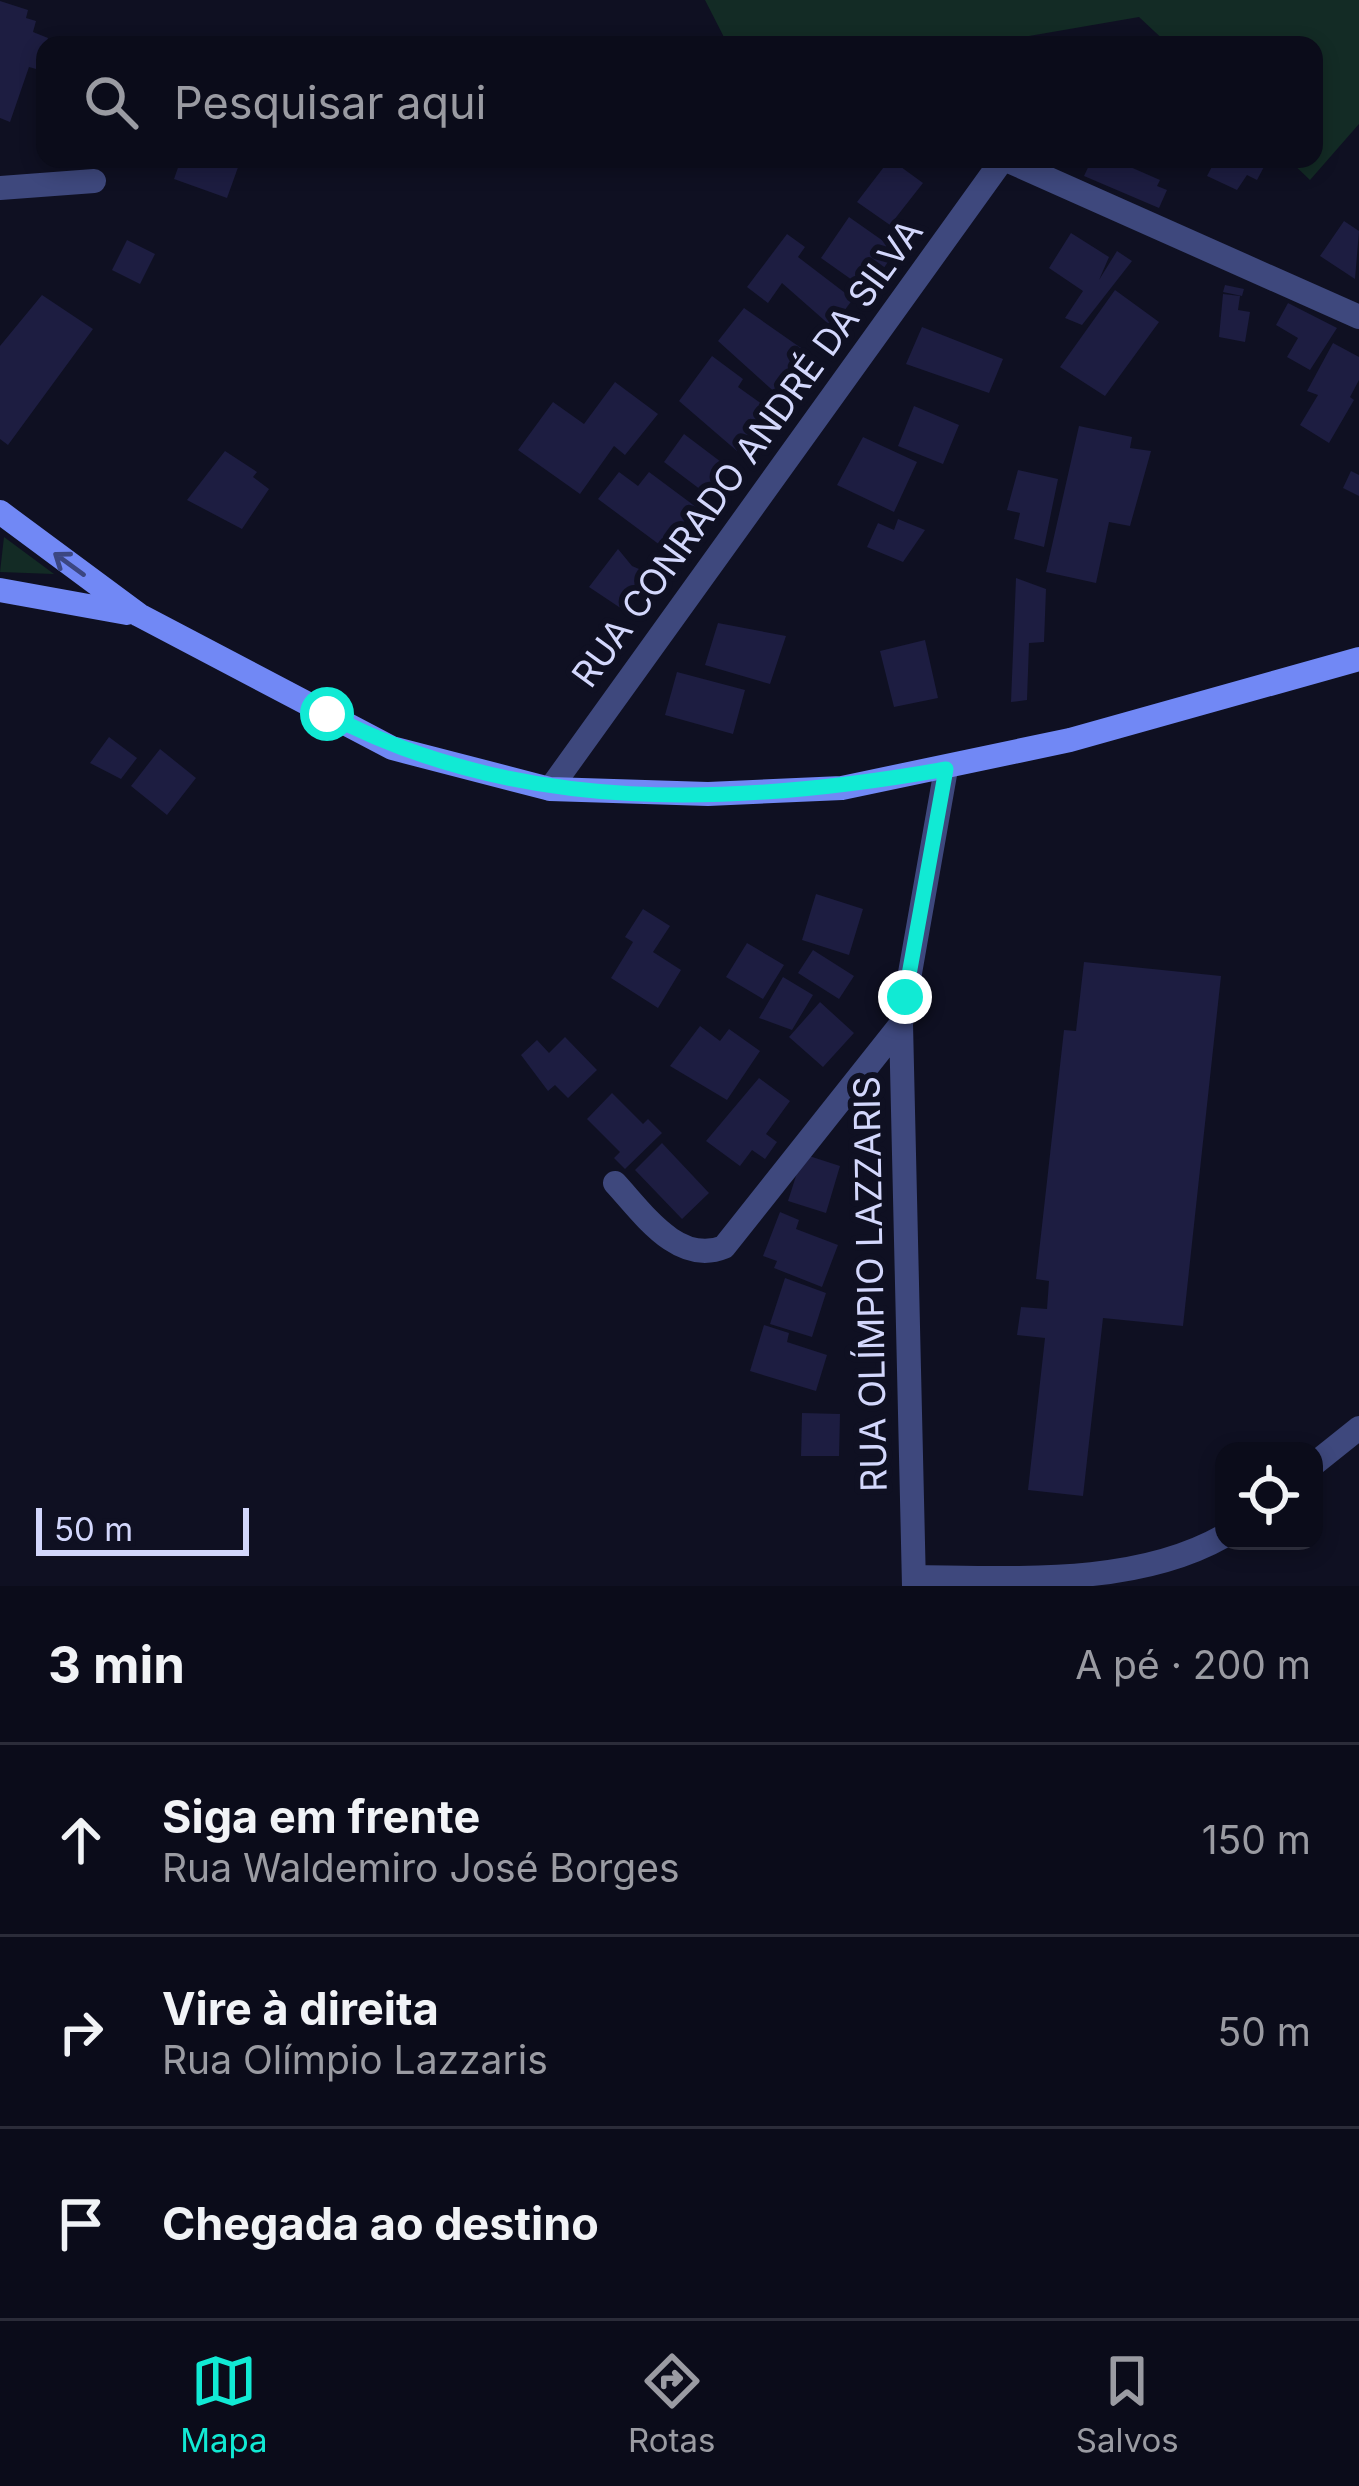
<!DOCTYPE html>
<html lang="pt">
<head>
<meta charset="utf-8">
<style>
  :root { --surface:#0b0c1a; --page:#141523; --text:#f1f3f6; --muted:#9a9ba2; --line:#2b2c39; --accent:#11ead4 }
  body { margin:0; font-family:Inter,sans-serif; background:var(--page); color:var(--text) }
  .controls { position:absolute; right:36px; bottom:36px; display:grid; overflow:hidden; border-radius:24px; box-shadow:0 6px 18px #0003 }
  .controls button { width:108px; height:108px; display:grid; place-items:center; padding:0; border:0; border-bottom:3px solid var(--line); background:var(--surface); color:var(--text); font:60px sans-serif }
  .scale { position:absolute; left:36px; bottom:30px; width:213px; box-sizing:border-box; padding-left:12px; border:6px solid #d3d7fc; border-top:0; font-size:33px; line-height:42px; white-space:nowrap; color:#d3d7fc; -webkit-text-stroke:9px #0f1022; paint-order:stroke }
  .stop { position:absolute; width:36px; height:36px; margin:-27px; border:9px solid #11ead4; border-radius:50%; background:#fff }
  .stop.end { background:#11ead4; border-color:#fff; box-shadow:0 3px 12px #0008 }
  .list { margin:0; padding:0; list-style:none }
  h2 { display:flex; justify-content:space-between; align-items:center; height:156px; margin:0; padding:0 48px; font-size:51px }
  h2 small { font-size:39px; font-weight:400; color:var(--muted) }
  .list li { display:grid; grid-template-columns:78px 1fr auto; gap:36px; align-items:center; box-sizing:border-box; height:192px; padding:0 48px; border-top:3px solid var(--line) }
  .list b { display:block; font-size:45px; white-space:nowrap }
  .list p { margin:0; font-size:39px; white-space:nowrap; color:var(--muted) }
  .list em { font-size:39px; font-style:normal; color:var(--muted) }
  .icon { flex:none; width:66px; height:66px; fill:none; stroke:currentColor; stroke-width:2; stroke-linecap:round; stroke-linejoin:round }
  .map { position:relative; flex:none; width:1359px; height:1586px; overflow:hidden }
  .search { position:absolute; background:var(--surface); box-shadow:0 6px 18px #0003; left:36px; right:36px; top:36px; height:132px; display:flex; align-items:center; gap:30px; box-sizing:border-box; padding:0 42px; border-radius:24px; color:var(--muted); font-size:45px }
  .sheet { height:732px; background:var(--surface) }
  nav { display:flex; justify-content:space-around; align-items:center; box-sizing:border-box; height:168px; border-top:3px solid var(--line); background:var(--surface); font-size:33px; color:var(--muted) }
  nav a { display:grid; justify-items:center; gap:6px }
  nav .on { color:var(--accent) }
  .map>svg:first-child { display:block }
  .green { fill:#132b25 }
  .building { fill:#1d1d41 }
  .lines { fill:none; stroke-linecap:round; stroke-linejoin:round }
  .street { stroke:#3e487d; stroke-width:24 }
  .secondary { stroke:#7188f5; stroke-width:24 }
  .oneway { stroke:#3b4681 }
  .route { stroke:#11ead4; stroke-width:15 }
  .labels { text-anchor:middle; stroke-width:12; stroke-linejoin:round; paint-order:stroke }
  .street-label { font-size:36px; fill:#d3d7fc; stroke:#0f1022 }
</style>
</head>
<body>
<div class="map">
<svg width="1359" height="1586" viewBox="0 0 1359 1586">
  <rect width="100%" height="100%" fill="#0f1022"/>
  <!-- green -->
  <path class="green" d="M705,0H1359V124L1310,180L1288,159H1314V45H1169L1139,17L977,45H728Z
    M4,537L54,574L0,572Z"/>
  <!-- building -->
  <path class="building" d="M0,1L28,10L26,18L36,21L33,32L48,38L36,69L29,67L10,122L0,118Z
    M181,159H241L227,198L174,179Z
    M890,159L923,183L890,225L857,202Z
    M1092,159H1112L1160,180L1157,186L1167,190L1159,208L1084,176Z
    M1216,159H1258L1266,163L1257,180L1247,175L1237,190L1207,176Z
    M849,217L896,250L873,284L867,280L862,287L821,258Z
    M1344,221L1359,231L1355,279L1320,256Z
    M1071,233L1109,257L1099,280L1117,251L1132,261L1082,325L1065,318L1083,291L1049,268Z
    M787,234L805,247L798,257L853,299L832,327L782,283L768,303L747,287Z
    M127,240L155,254L140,284L112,270Z
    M1225,285L1244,289L1242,296L1223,292Z
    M1115,290L1159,322L1105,396L1060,367Z
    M1223,294L1240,296L1238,310L1250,312L1245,342L1219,337Z
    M42,295L93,329L8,445L0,439V346Z
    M1288,303L1337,328L1310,370L1287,357L1298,338L1276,325Z
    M744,308L811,355L779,396L718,341Z
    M922,327L1003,359L989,393L906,364Z
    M1333,343L1359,357V380L1350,397L1354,400L1329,443L1300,425L1318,395L1307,391Z
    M712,356L743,379L738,387L769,409L737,451L679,401Z
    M615,382L658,414L625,455L614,446L580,494L518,450L553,402L584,424Z
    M914,406L959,425L943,464L898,446Z
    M1079,426L1132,437L1130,448L1151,451L1130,526L1109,522L1096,583L1046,572Z
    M684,434L725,465L705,493L664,462Z
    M863,437L917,462L894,512L837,485Z
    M225,451L257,472L253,477L269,489L242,529L187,500Z
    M1018,470L1058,479L1044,547L1014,539L1020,513L1007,510Z
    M1351,471L1359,475V496L1343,488Z
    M619,472L638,486L649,472L696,507L664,548L598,499Z
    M898,519L925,530L903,562L867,547L878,523L894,530Z
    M618,549L632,566L653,575L625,611L589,587Z
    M1016,578L1046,589L1044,642L1029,643L1027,700L1011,702Z
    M718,623L786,636L770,684L705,665Z
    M925,640L938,698L894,707L880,651Z
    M677,672L745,690L733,734L665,715Z
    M109,737L137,758L121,779L90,763Z
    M160,749L196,778L167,815L131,786Z
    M816,894L863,909L849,955L802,940Z
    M643,909L670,926L653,952L681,970L658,1008L611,978L633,942L625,937Z
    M747,943L784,965L763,999L726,977Z
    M813,950L854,976L839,999L798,973Z
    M1084,962L1221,976L1183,1326L1103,1318L1083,1496L1028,1490L1045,1338L1017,1335L1021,1307L1047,1309L1049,1281L1036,1279L1064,1030L1076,1031Z
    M783,977L813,995L792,1030L759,1018Z
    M820,1002L854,1033L823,1067L789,1037Z
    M700,1026L720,1041L729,1029L760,1051L727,1100L670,1066Z
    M565,1037L597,1070L568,1098L555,1085L548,1091L521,1055L537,1040L549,1053Z
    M759,1078L790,1101L766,1134L777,1142L765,1159L752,1150L740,1166L706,1141Z
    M612,1093L643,1124L648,1119L662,1133L625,1169L614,1158L620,1152L587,1119Z
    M662,1143L709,1193L682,1219L635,1170Z
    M803,1154L840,1166L826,1213L788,1201Z
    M780,1212L799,1220L796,1229L838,1245L822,1287L774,1268L777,1261L763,1256Z
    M785,1278L826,1293L812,1337L770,1324Z
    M764,1325L789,1333L787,1342L827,1355L816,1391L750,1371Z
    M802,1413L840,1414L839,1456H801Z"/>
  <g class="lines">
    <!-- street -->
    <path class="street" d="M1004,159L1359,317
      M0,188L94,181
      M550,789L1003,159
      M615,1183C642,1212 678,1266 724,1247L901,1024
      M1314,1464L1359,1428
      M914,1577C1017,1578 1136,1586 1224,1536
      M914,1586L901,1024L946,769"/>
    <!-- secondary -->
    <path class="secondary" d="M0,512L139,615L392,748L550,789L708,794L842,788L1070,740L1359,659
      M0,590L127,613"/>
  </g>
  <!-- one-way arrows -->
  <defs><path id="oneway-shaft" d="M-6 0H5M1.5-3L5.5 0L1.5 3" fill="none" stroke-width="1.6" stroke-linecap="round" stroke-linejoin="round" transform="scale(3)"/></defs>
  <use class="oneway" href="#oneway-shaft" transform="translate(69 564) rotate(-144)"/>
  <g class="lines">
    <!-- route -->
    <path class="route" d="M327,714C520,816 737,806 946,769L905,997"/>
  </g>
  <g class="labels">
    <!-- street labels -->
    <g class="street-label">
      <text transform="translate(747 453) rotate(-54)" y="13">RUA CONRADO ANDRÉ DA SILVA</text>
      <text transform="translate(870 1284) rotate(-91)" y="13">RUA OLÍMPIO LAZZARIS</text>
    </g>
  </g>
</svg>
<div class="controls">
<button><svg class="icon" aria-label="locate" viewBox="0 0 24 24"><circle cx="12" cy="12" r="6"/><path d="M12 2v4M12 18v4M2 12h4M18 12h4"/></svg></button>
</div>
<div class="scale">50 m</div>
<div class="stop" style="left:327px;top:714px"></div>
<div class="stop end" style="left:905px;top:997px"></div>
<div class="search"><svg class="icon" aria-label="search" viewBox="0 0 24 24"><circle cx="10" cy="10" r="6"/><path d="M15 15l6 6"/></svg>Pesquisar aqui</div>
</div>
<section class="sheet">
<h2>3 min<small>A pé · 200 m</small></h2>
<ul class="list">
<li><svg class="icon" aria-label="ahead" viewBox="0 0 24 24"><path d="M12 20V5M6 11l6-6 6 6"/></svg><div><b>Siga em frente</b><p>Rua Waldemiro José Borges</p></div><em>150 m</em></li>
<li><svg class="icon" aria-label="right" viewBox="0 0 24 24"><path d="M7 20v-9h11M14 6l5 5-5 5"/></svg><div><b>Vire à direita</b><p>Rua Olímpio Lazzaris</p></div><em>50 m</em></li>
<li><svg class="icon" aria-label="arrive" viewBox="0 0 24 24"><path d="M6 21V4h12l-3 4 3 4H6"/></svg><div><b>Chegada ao destino</b></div></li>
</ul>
</section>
<nav>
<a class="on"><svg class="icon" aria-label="map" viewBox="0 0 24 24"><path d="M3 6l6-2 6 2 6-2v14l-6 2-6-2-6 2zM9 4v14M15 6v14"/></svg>Mapa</a>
<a><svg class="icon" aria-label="directions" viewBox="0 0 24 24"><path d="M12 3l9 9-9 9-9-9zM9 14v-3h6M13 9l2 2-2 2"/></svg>Rotas</a>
<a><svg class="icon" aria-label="saved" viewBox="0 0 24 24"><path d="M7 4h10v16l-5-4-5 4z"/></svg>Salvos</a>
</nav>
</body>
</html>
